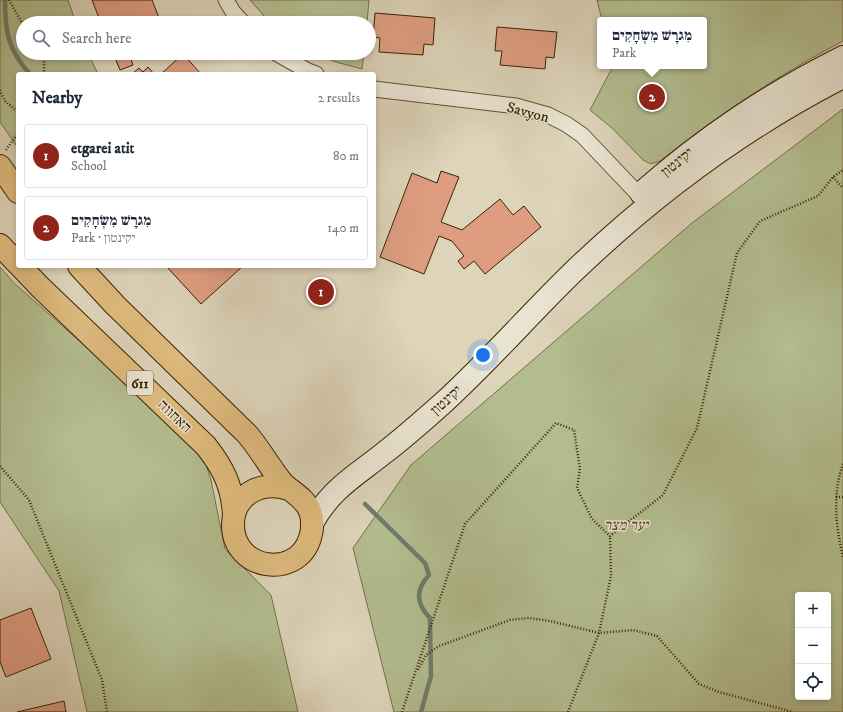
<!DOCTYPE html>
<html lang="en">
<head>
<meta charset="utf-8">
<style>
  :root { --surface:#fff; --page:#f6f6f7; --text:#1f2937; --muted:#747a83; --line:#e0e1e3; --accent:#8f2418 }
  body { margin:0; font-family:"IM FELL DW Pica","Frank Ruhl Libre",serif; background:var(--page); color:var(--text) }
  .controls { position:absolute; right:12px; bottom:12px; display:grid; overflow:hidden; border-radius:4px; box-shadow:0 2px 6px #0003 }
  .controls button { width:36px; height:36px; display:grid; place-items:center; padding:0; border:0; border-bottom:1px solid var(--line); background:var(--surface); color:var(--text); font:20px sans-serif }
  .you { position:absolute; left:483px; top:355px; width:14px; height:14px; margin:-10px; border:3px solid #fff; border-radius:50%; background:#1a73e8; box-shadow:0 0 0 6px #1a73e833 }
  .badge { display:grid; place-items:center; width:26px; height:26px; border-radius:50%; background:var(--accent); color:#fff; font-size:13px; font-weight:700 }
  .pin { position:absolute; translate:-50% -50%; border:2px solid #fff; box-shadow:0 1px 4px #0006 }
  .popup { position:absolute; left:597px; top:17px; width:110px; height:52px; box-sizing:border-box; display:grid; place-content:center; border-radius:4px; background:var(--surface); filter:drop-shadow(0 1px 3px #0005); font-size:13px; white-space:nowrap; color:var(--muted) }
  .popup b { font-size:15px; color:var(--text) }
  .popup::after { content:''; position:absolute; left:50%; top:100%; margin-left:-8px; border:8px solid transparent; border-top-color:var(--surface) }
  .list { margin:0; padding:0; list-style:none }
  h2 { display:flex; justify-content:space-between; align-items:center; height:52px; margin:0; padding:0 16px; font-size:17px }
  h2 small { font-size:13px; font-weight:400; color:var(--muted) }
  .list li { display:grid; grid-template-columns:26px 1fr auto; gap:12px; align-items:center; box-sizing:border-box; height:64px; margin:0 8px 8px; padding:0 8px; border:1px solid var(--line); border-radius:4px }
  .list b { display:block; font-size:15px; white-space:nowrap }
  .list p { margin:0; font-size:13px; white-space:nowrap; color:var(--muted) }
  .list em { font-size:13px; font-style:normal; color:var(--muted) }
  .icon { flex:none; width:22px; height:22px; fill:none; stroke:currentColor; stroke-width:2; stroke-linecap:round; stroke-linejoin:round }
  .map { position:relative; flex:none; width:843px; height:712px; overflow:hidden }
  .search { position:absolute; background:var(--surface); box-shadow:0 2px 6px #0003; left:16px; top:16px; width:360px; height:44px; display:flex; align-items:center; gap:10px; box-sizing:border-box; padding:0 14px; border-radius:22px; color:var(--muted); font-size:15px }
  .panel { position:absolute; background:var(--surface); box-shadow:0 2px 6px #0003; left:16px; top:72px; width:360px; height:196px; border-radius:4px }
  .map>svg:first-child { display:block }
  .green { fill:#b2bc8f; stroke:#767048; fill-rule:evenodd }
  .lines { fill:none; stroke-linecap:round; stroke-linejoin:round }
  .stream { stroke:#6f7d68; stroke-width:4.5 }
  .building { fill:#de9d81; stroke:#3a2401 }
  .street-casing { stroke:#63502f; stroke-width:17 }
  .secondary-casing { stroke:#3a2401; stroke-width:24 }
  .primary-casing { stroke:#3a2401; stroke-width:24 }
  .path { stroke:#3a2401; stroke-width:2.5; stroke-dasharray:1 2; stroke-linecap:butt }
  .street { stroke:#e9e3d2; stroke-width:15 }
  .secondary { stroke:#e9e3d2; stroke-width:22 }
  .primary { stroke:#deba7d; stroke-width:22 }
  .labels { text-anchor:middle; stroke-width:3; stroke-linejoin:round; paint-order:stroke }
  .shield { fill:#e9e3d2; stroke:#6e5d40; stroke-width:1 }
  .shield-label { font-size:14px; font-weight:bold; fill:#3a2401 }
  .street-label { font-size:15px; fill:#3a2401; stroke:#e9e3d2 }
  .park-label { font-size:15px; font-style:italic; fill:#584a24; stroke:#e9e3d2 }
</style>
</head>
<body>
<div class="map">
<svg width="843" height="712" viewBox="0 0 843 712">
  <rect width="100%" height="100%" fill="#ddd4ba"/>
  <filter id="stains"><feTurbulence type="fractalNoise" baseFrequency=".005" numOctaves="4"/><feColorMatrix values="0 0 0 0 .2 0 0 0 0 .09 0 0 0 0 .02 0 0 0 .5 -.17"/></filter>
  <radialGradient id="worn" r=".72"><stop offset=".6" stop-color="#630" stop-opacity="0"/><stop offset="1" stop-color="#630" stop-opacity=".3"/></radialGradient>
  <!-- green -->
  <path class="green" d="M0,0H68L76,23H23V53H88L98,74H18V148L0,122Z
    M250,0H369L367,23H270Z
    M597,0H843V41C778,75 718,115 660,161L651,164L643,160L612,128L590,110L613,66H704V20H602Z
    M314,53H364L362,69L336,62Z
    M843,109V712H394L353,548L411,465L692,223ZM798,595H828V697H798Z
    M0,267L14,283L201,449L211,480L225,549L271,595L298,712H87L59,591L0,502Z"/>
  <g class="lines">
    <!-- stream -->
    <path class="stream" d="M5,0C5,32 8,50 30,74
      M365,504L425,563L429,575C415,590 416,604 430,618L431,676L421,712"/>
  </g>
  <!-- building -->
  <path class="building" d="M92,0H152L161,23H101Z
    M375,13L435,18L433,45L424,44L423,55L379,52L380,38L373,37Z
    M497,27L557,32L554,58L546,57L545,69L500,65L502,51H495Z
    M113,53H134L136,57L131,59L133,65L120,70Z
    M183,54L201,74H161Z
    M148,67L154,74H132L139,68L143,72Z
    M441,171L459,177L441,222L462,230L500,199L513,215L524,206L541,227L485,274L474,261L464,269L458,261L464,256L452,241L439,236L424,274L380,257L412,173L437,183Z
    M166,266H243L201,304Z
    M31,608L51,659L6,677L0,662V620Z
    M64,701L66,712H17Z"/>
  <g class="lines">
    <!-- street casing -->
    <g class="street-casing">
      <path id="street" d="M226,0L233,12L243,23
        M276,53L308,71L316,74
        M374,89L516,106L548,115L566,124L582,135L639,195L645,203"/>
    </g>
    <!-- secondary casing -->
    <g class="secondary-casing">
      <path id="secondary" d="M641,193C705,137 767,95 843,57
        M312,523C332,488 354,477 384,453C405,437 424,420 443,403C488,362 528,316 571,274C652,196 743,128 843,77"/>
    </g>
    <!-- primary casing -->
    <g class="primary-casing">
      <path id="primary" d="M0,166L18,192
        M0,245L18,264
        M20,266L40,287L206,446C224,469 232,486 234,515
        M79,266L115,305L247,434C260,449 269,466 281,481C290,492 304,496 310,511C313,520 313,529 310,538C297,580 233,570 233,525C233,494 262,480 289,489"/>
    </g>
    <!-- path -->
    <path class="path" d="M9,0L23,25
      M41,53L44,58V74
      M0,90L5,101L18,112
      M6,150L18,133
      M833,177L843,188
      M843,464C832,494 836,527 843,557
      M0,466L29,500L102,680L107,712
      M836,497H843
      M418,670L426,655L439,646L510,620L529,618L550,621L599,633L633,630L657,636L699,684L719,692L793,712
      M402,712L465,524L556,423L574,430L580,469L577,488L592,519L610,536L663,495L697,428L737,253L760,221L818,196L833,177L843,170
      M568,712L599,633L611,576L610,536"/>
    <!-- street -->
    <use href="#street" class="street"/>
    <!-- secondary -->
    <use href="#secondary" class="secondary"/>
    <!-- primary -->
    <use href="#primary" class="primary"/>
  </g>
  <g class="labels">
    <!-- shield labels -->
    <rect class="shield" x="127" y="371" width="26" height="24" rx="3"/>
    <g class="shield-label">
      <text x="140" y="388">611</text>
    </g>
    <!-- street labels -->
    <g class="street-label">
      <text transform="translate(528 112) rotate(15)" y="5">Savyon</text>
      <text transform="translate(677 162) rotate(-39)" y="5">יקינטון</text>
      <text transform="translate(446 400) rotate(-42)" y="5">יקינטון</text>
      <text transform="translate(175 416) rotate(44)" y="5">האחווה</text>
    </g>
    <!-- park labels -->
    <g class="park-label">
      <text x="626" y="530">יער מצר</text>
    </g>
  </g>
  <rect width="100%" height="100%" filter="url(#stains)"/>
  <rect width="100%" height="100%" fill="url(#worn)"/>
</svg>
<div class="controls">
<button>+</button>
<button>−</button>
<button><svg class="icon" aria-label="locate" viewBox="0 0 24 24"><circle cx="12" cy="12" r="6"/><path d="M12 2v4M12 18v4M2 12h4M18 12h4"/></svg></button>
</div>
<div class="you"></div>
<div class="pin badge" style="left:321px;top:292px">1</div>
<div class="pin badge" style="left:652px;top:97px">2</div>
<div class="popup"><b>מִגרָשׁ מִשְׂחָקִים</b>Park</div>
<div class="search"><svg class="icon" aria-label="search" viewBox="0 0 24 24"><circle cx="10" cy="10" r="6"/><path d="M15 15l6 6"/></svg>Search here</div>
<section class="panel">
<h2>Nearby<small>2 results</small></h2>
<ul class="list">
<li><span class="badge">1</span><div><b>etgarei atit</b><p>School</p></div><em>80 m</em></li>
<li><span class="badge">2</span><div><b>מִגרָשׁ מִשְׂחָקִים</b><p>Park · יקינטון</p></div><em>140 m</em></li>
</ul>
</section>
</div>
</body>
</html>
